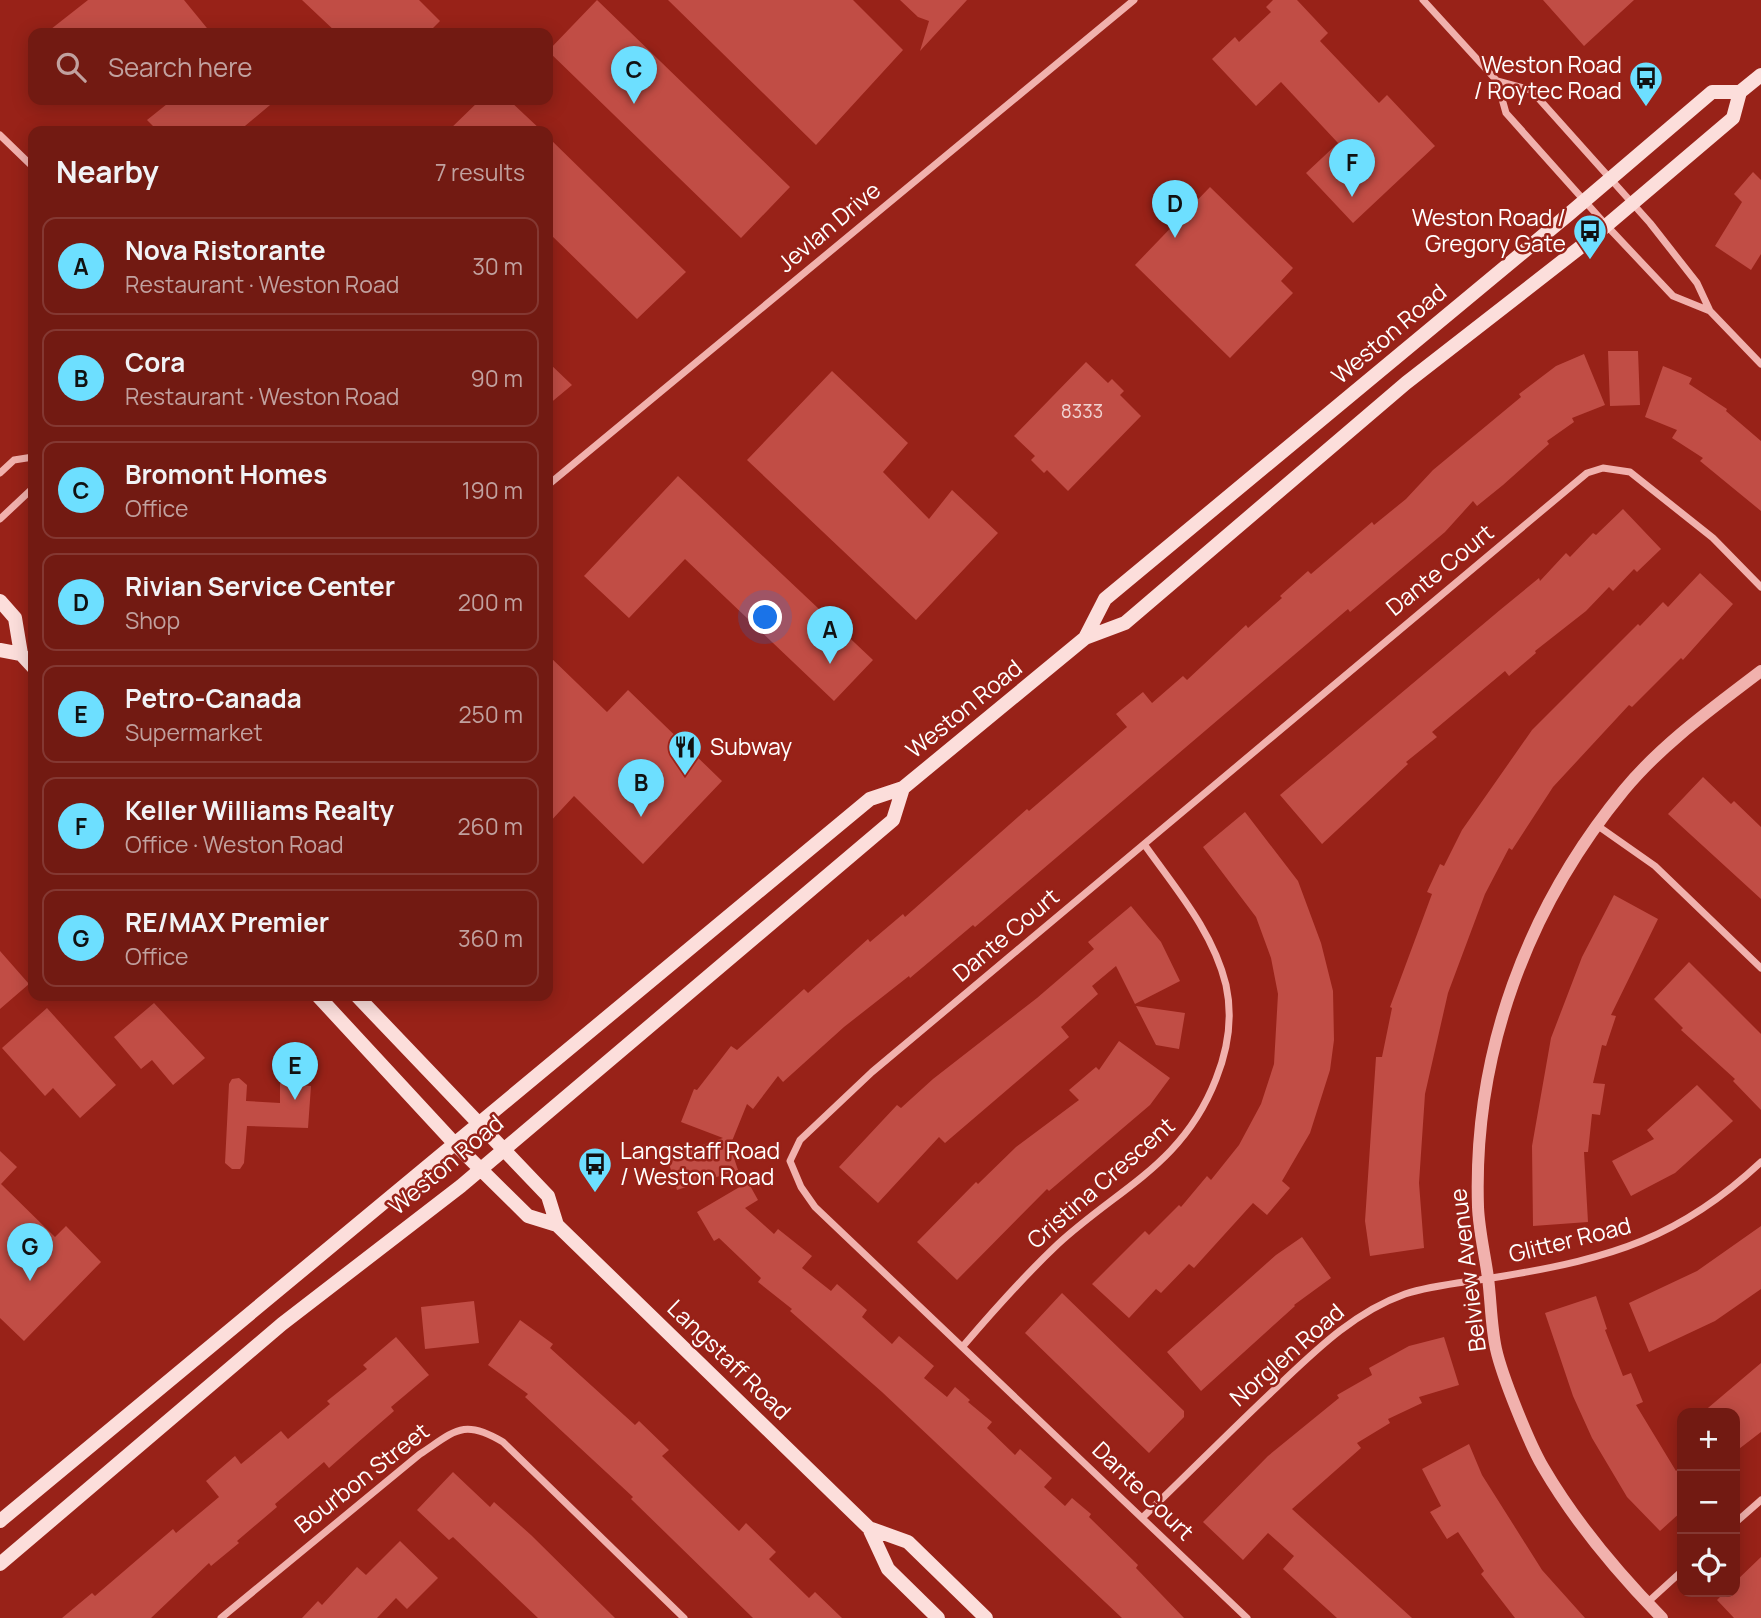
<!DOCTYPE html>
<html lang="en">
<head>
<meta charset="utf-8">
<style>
  :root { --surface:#721a12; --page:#77231b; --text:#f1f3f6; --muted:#c1a19f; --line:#843832; --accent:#6ddfff }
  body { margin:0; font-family:Manrope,sans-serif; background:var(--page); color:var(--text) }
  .controls { position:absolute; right:21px; bottom:21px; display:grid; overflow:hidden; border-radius:14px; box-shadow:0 4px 18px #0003 }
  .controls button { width:63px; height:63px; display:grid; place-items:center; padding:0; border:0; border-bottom:2px solid var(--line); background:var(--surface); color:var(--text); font:35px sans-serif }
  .you { position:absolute; left:766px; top:618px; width:24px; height:24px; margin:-18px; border:5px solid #fff; border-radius:50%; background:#1a73e8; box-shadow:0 0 0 10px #1a73e833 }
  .badge { display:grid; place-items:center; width:46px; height:46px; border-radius:50%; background:var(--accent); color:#111; font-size:23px; font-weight:700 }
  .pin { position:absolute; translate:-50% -58px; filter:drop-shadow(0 2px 4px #0008) }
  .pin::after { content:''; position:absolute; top:37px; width:24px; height:21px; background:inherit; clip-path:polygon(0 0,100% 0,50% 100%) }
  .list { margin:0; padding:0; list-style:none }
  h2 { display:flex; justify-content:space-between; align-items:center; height:91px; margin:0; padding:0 28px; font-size:30px }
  h2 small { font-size:23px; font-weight:400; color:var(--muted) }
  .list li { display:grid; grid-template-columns:46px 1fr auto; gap:21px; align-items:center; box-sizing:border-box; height:98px; margin:0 14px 14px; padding:0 14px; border:2px solid var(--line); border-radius:14px }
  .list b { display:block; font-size:26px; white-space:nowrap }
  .list p { margin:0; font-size:23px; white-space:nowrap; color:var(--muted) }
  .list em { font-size:23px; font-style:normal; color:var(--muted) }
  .icon { flex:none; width:38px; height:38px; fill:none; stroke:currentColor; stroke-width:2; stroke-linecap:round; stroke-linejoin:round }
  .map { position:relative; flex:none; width:1761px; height:1618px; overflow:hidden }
  .search { position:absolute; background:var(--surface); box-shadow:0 4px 18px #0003; left:28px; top:28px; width:525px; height:77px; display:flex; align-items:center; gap:18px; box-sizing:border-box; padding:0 24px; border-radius:14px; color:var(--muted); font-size:26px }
  .panel { position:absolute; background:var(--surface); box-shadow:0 4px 18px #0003; left:28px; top:126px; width:525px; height:875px; border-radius:14px }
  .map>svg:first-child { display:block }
  .building { fill:#c14d45 }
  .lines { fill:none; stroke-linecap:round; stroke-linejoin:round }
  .minor { stroke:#f1b1ad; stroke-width:7 }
  .tertiary { stroke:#f1b1ad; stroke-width:12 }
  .secondary { stroke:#fcdedb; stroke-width:14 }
  .labels { text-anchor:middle; stroke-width:5; stroke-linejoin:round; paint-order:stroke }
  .number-label { font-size:19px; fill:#f0d2d0 }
  .poi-label { font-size:23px; fill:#fff; stroke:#982218; text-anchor:end }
  .street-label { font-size:23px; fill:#fff; stroke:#982218 }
</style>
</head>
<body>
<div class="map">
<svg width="1761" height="1618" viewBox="0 0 1761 1618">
  <rect width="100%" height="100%" fill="#982218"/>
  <!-- building -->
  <path class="building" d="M88,0H184L211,33H46Z
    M302,0H419L440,21L428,33H337Z
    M597,0L790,187L741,238L548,51Z
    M668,0H853L903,50L816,145Z
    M900,0H967L920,51L929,21L918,17Z
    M1273,0H1297L1328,33L1320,41L1379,103L1387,95L1435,146L1353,223L1306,173L1338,143L1281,82L1256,106L1212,59L1235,37L1239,42L1271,12L1266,7Z
    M1543,0H1634L1584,46Z
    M172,100H276L239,131H158L147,120Z
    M480,100H509L542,131H448Z
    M548,137L686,272L637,319L548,232Z
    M1753,172L1761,180V254L1751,270L1715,246L1742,202L1734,194Z
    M1210,187L1293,268L1281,281L1293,293L1230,358L1135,265Z
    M1608,351H1638L1640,405L1610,406Z
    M1584,354L1605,405L1572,418L1574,422L1547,441L1549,444L1503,485L1477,506L1473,501L1445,532L1350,612L1348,609L975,927L973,925L910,978L909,976L844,1027L783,1082L778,1076L753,1109L747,1104L730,1146L738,1170L677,1190L667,1157L723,1138L681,1122L694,1089L697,1090L731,1046L737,1050L804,989L808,993L868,939L870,942L903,914L905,917L1027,809L1029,811L1127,727L1116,714L1143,692L1152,703L1183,676L1187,680L1246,625L1248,628L1282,598L1280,596L1308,571L1311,574L1372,522L1374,525L1406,499L1433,470L1521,397L1519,394L1556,366Z
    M548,362L572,385L548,405Z
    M1086,362L1108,383L1112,379L1124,391L1120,395L1141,416L1068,491L1047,470L1044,473L1031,460L1035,456L1014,436Z
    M1663,366L1692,378L1689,384L1727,409L1726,411L1761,441V511L1700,461L1703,458L1672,438L1677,430L1645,417Z
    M832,371L908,443L883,472L929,519L952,490L998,533L916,620L747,460Z
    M678,476L873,660L834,701L685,559L629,618L584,576Z
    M1623,509L1661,549L1637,572L1634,569L1613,591L1609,587L1586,611L1535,651L1536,653L1509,676L1505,671L1432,732L1437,737L1406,762L1408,764L1322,844L1280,795L1500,610L1539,578L1540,581L1566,553L1570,557L1593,533L1596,535Z
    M1700,573L1733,604L1683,660L1681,658L1632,707L1629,705L1553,787L1512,850L1509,848L1485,894L1448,993L1425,1094L1419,1183L1424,1248L1370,1256L1365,1221L1376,1057H1382L1392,1008L1390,1007L1432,894L1427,892L1440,864L1444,866L1462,830L1532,730L1638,624L1640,626L1663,602L1668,607Z
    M548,655L607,712L628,690L722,781L643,864L574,796L548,824Z
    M1703,777L1731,804L1734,801L1761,827V899L1668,814Z
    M1245,812L1298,881L1321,943L1333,991L1334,1040L1330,1070L1310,1133L1282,1181L1290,1188L1267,1215L1253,1203L1194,1268L1189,1264L1161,1293L1156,1289L1129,1318L1092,1284L1145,1231L1149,1235L1179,1205L1181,1207L1207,1176L1211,1180L1239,1145L1261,1104L1274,1064L1278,994L1271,958L1256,917L1203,847Z
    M1614,895L1658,919L1611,1015L1616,1016L1606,1046L1602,1045L1593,1083L1605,1084L1600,1115L1592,1114L1588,1152H1584L1588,1222L1533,1226L1532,1146L1551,1038L1582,957Z
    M1131,906L1161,942L1180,981L1135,1004L1116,966L1092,986L1098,994L1061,1027L1069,1037L945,1143L939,1137L878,1203L839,1167L897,1105L901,1108L933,1079L1037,998L1094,949L1088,942Z
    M0,951L29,984L0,1009Z
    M1689,962L1761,1034V1110L1733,1081L1735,1079L1681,1030L1683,1028L1654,999Z
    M154,1003L205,1058L173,1085L152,1060L141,1069L114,1037Z
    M1136,1006L1185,1013L1179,1049L1156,1045Z
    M47,1008L116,1085L80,1118L53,1088L45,1096L2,1048Z
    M1119,1041L1170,1078L1150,1105L1049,1191L1047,1189L957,1280L917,1242L976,1182L978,1184L1016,1147L1079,1100L1069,1090L1096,1067L1099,1070Z
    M239,1078L247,1085L246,1101L280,1103V1083L311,1086L308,1128L247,1126L244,1163L240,1169H232L225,1163L229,1084L232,1079Z
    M1697,1085L1733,1121L1675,1173L1631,1196L1612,1161L1654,1139L1647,1130Z
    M0,1151L17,1167L1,1184L55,1237L66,1226L101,1262L24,1341L0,1318Z
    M748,1182L758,1200L745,1208L774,1234L778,1229L812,1256L802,1268L831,1291L837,1284L867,1310L862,1317L892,1344L899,1336L934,1366L924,1378L947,1397L955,1387L970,1400L968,1402L992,1422L987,1428L1015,1455L1020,1449L1052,1478L1044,1487L1065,1506L1072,1498L1091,1514L1089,1517L1138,1565L1136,1568L1184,1618H1122L882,1392L790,1311L792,1309L758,1282L761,1278L719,1238L714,1241L697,1212Z
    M1761,1226V1289L1715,1321L1649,1352L1629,1303L1697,1271Z
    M1302,1237L1331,1278L1294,1305L1295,1306L1201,1391L1167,1352L1276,1255Z
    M1062,1293L1184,1411V1417L1149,1453L1025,1333Z
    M1596,1296L1607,1329L1605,1330L1623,1376L1631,1373L1643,1402L1636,1405L1676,1471L1682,1465V1511L1660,1531L1627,1497L1592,1438L1573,1396L1545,1313Z
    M474,1301L479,1343L425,1349L421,1307Z
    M520,1320L553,1344L550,1348L635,1425L639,1421L669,1450L662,1456L739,1531L746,1523L776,1552L769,1559L809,1598L815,1592L842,1618H753L631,1499L633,1497L525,1397L528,1394L488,1365Z
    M396,1337L429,1375L391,1407L394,1411L356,1444L329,1468L324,1462L275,1504L277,1507L237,1541L239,1543L211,1566L209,1563L151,1618H62L92,1593L95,1596L173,1529L176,1533L219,1497L206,1481L235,1456L241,1464L281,1431L288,1439L330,1404L327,1401L367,1369L363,1365Z
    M1444,1337L1459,1385L1419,1397L1422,1403L1388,1419L1390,1423L1357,1443L1361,1448L1292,1509L1412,1618H1337L1283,1569L1294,1556L1268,1533L1243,1560L1203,1522L1268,1456L1339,1398L1337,1395L1372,1375L1369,1368L1409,1346Z
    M1761,1363V1432L1735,1452V1413H1702Z
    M1469,1444L1482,1475L1542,1570L1585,1618H1515L1481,1574L1484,1571L1458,1532L1447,1539L1430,1512L1441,1506L1422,1469Z
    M453,1472L490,1507L494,1502L531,1535L615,1618H538L453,1537L449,1540L417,1510Z
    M400,1541L438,1578L407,1609L396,1598L377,1618H302L318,1601L322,1605L357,1567L366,1575Z
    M1761,1557V1618H1734L1717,1600L1725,1592H1735V1582Z"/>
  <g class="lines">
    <!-- minor -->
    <path class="minor" d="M1423,0L1497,81L1506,113L1607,226L1673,296L1710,311
      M1497,81L1531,90L1650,223L1697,283L1710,311L1761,364
      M0,135L33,167
      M0,473L14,460L33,457
      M548,485L1134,0
      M0,519L33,488
      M1598,826L1655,866L1761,968
      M964,1345C994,1310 1024,1276 1058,1244C1120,1187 1183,1164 1216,1079C1228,1049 1233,1017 1226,985C1213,931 1175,888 1144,844
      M1143,1517C1188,1474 1231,1430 1277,1387C1315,1351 1354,1312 1405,1294C1435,1284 1472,1282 1504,1276C1611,1258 1680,1238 1761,1162
      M1735,1523L1761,1500
      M1648,1602L1682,1571
      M221,1618L420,1454C455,1431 463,1418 503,1442L684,1618
      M1247,1618L815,1207L801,1187L790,1161L800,1140L872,1072L1587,473L1603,468L1630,472L1713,538L1761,587"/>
    <!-- tertiary -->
    <path class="tertiary" d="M1662,1618C1617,1572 1575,1522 1543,1467C1529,1443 1502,1376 1496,1349C1491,1326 1491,1301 1488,1278C1485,1255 1479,1231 1478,1207C1473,1053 1527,908 1624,790C1662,744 1714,707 1761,671"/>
    <!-- secondary -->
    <path class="secondary" d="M0,601L15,618L21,654L33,667
      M1085,638L1105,599L1569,214L1712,92H1740
      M0,650L21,654
      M318,996L454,1143L528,1216L557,1225
      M357,996L548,1196L557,1225L869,1528L888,1569L938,1618
      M0,1521L870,799L903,788L1085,638L1125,623L1406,383L1587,242L1733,118L1740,92L1761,75
      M869,1528L908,1542L986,1618
      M0,1564L282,1324L461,1186L893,820L903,788"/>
  </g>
  <!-- icons -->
  <defs>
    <g id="bus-pin" transform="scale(1.75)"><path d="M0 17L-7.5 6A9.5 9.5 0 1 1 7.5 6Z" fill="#6ddfff" stroke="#982218"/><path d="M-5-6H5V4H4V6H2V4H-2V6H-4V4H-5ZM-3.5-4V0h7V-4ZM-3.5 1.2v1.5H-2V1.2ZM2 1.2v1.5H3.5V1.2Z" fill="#111"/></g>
    <g id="restaurant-pin" transform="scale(1.75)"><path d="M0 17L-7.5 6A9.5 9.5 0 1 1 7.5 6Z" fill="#6ddfff" stroke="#982218"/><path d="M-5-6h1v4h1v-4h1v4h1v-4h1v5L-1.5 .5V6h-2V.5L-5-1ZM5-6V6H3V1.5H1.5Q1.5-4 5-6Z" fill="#111"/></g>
  </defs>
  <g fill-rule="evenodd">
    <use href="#bus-pin" x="1646" y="78"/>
    <use href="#bus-pin" x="1590" y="231"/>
    <use href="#restaurant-pin" x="685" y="747"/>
    <use href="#bus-pin" x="595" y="1164"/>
  </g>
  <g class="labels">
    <!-- number labels -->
    <g class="number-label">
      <text x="1082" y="418">8333</text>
    </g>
    <!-- poi labels -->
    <g class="poi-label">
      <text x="1622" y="73">Weston Road<tspan x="1622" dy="26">/ Roytec Road</tspan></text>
      <text x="1566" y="226">Weston Road /<tspan x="1566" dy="26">Gregory Gate</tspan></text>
      <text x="710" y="755" text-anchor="start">Subway</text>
      <text x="620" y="1159" text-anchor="start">Langstaff Road<tspan x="620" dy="26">/ Weston Road</tspan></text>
    </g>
    <!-- street labels -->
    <g class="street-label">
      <text transform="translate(829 227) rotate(-40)" y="8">Jevlan Drive</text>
      <text transform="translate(1389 334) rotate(-40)" y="8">Weston Road</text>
      <text transform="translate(1440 570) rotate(-39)" y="8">Dante Court</text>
      <text transform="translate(964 709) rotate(-39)" y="8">Weston Road</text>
      <text transform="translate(1006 935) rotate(-40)" y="8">Dante Court</text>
      <text transform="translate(446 1165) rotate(-40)" y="8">Weston Road</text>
      <text transform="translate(1101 1183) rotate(-41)" y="8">Cristina Crescent</text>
      <text transform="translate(1570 1240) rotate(-14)" y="8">Glitter Road</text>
      <text transform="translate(1468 1270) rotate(-97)" y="8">Belview Avenue</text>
      <text transform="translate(1287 1355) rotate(-41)" y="8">Norglen Road</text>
      <text transform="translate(729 1360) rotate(44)" y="8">Langstaff Road</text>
      <text transform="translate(362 1478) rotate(-38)" y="8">Bourbon Street</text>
      <text transform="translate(1143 1491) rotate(44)" y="8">Dante Court</text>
    </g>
  </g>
</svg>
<div class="controls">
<button>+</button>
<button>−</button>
<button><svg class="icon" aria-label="locate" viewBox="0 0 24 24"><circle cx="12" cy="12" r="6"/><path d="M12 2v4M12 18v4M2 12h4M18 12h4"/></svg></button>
</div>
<div class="you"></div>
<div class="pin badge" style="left:830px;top:664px">A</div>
<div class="pin badge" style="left:641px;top:817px">B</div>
<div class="pin badge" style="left:634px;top:104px">C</div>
<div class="pin badge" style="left:1175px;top:238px">D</div>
<div class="pin badge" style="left:295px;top:1100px">E</div>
<div class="pin badge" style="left:1352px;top:197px">F</div>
<div class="pin badge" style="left:30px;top:1281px">G</div>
<div class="search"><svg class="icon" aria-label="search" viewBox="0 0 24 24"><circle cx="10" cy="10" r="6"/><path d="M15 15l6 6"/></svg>Search here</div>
<section class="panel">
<h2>Nearby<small>7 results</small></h2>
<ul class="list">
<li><span class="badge">A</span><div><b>Nova Ristorante</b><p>Restaurant · Weston Road</p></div><em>30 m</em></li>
<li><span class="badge">B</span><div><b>Cora</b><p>Restaurant · Weston Road</p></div><em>90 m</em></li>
<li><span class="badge">C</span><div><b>Bromont Homes</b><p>Office</p></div><em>190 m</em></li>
<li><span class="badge">D</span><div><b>Rivian Service Center</b><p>Shop</p></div><em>200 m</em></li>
<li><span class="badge">E</span><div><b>Petro-Canada</b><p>Supermarket</p></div><em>250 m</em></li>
<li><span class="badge">F</span><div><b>Keller Williams Realty</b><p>Office · Weston Road</p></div><em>260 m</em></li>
<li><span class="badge">G</span><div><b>RE/MAX Premier</b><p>Office</p></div><em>360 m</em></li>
</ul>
</section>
</div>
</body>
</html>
